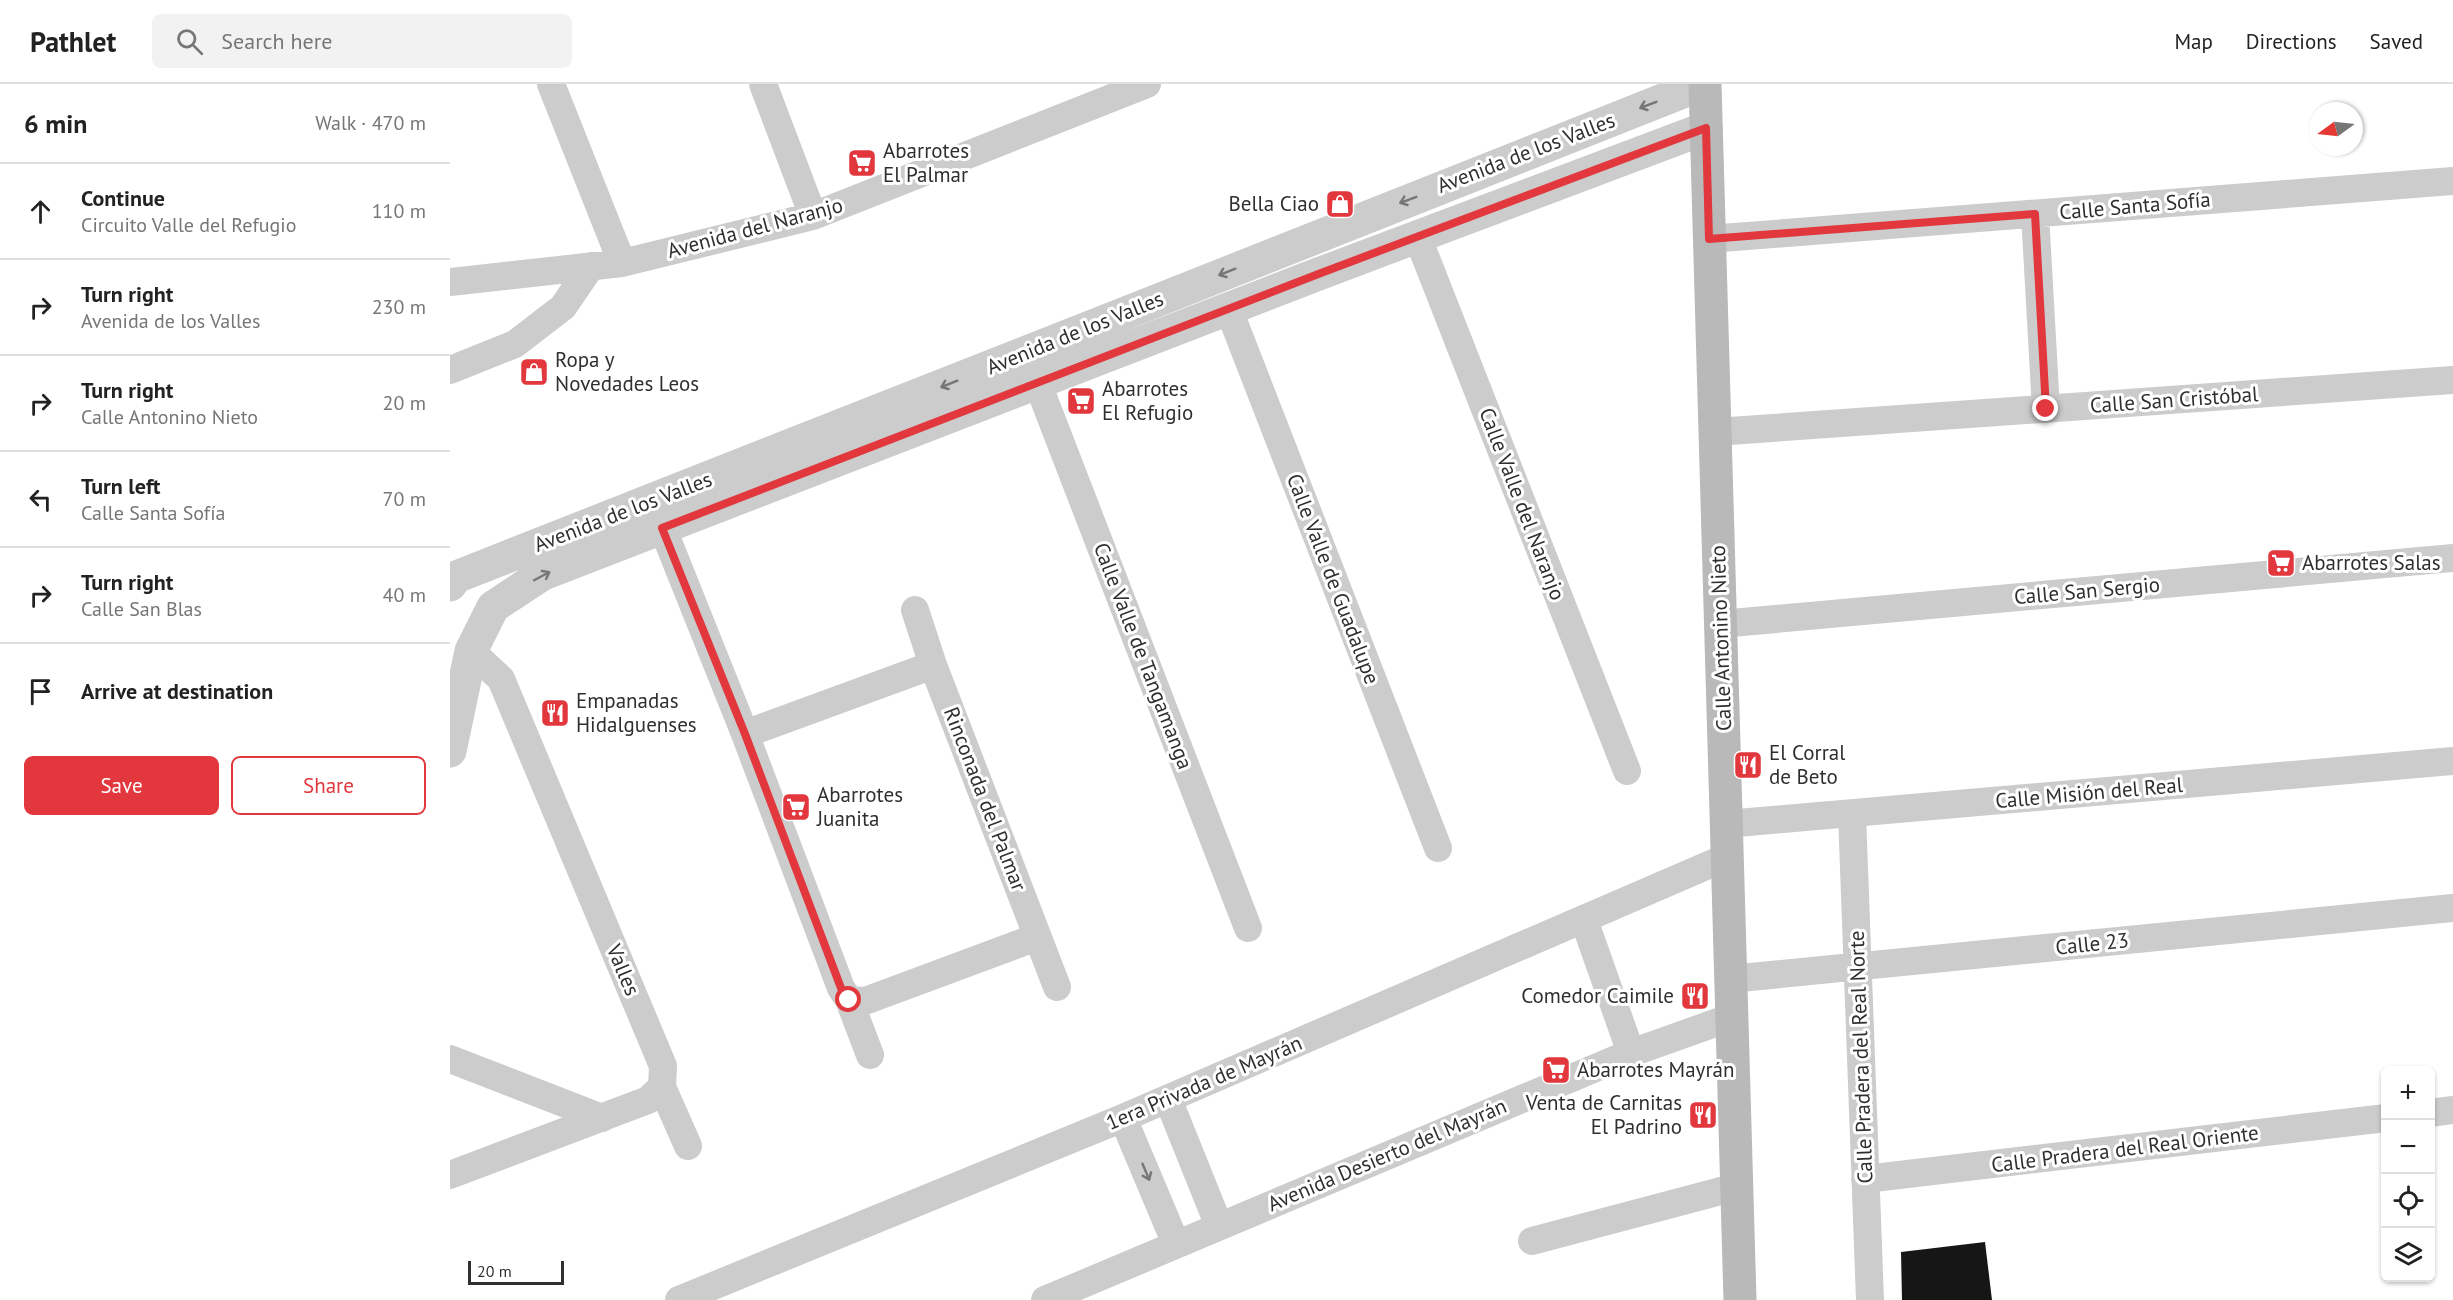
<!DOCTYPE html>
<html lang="en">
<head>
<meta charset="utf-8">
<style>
  :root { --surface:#fff; --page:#f2f2f2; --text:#222; --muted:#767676; --line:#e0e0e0; --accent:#e1373d }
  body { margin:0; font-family:"PT Sans",sans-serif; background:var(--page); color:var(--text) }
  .controls { position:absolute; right:18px; bottom:18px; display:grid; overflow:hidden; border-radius:9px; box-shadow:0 2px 4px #0004 }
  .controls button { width:54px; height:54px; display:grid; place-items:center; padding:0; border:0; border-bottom:2px solid var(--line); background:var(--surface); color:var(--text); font:30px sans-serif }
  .compass { position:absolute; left:1859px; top:18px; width:54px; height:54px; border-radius:50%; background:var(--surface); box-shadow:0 2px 4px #0004; rotate:255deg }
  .scale { position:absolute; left:18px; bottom:15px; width:96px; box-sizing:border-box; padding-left:6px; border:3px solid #2f2f2f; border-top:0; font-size:16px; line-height:21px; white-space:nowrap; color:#2f2f2f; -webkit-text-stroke:4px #fff; paint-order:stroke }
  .stop { position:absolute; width:18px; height:18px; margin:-14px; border:4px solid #e1373d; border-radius:50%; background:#fff }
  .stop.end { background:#e1373d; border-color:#fff; box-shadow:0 2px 6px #0008 }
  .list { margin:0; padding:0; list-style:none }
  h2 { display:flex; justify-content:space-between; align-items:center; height:78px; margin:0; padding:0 24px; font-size:26px }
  h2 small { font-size:20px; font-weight:400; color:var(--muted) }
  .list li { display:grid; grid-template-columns:39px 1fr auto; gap:18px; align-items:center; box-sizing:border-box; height:96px; padding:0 24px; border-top:2px solid var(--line) }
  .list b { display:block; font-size:22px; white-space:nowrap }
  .list p { margin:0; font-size:20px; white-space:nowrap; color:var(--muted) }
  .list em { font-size:20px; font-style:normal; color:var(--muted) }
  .actions { display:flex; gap:12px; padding:18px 24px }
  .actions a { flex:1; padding:14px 0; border:2px solid var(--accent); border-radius:9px; text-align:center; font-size:21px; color:var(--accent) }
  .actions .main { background:var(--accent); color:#fff }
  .icon { flex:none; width:33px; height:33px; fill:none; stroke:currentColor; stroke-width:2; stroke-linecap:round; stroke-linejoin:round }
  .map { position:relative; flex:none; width:2003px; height:1216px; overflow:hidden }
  header { display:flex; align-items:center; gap:36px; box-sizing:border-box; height:84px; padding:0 30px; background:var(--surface); border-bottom:2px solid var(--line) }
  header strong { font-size:28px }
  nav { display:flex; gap:33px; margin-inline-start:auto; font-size:21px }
  .search { width:420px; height:54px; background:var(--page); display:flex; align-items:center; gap:15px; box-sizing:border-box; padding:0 21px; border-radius:9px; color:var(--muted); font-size:22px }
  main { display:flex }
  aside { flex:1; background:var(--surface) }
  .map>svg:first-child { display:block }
  .building { fill:#161616 }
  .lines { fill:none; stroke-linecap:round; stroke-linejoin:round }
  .minor { stroke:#ccc; stroke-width:28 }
  .tertiary { stroke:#ccc; stroke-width:33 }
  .secondary { stroke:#b9b9b9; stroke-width:33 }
  .oneway { stroke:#767676 }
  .route { stroke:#e1373d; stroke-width:8 }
  .labels { text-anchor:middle; stroke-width:6; stroke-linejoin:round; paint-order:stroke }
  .poi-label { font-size:21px; fill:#2f2f2f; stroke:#fff; text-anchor:start }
  .street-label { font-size:21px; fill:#2f2f2f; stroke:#fff }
</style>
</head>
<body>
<header>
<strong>Pathlet</strong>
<div class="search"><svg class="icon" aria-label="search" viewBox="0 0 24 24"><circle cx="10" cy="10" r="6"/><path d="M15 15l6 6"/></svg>Search here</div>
<nav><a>Map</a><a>Directions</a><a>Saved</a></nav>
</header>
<main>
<aside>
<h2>6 min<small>Walk · 470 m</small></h2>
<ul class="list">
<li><svg class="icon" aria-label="ahead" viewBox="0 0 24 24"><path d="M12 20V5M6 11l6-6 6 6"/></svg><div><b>Continue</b><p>Circuito Valle del Refugio</p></div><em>110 m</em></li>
<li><svg class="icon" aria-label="right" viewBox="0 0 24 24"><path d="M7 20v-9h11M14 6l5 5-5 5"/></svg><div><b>Turn right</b><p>Avenida de los Valles</p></div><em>230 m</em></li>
<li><svg class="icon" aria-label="right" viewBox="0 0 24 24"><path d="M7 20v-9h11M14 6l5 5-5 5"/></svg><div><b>Turn right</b><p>Calle Antonino Nieto</p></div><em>20 m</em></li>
<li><svg class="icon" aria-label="left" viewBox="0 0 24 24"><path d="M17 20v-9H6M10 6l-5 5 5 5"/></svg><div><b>Turn left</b><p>Calle Santa Sofía</p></div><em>70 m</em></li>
<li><svg class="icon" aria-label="right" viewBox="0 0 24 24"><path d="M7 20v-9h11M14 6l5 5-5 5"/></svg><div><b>Turn right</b><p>Calle San Blas</p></div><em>40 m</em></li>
<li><svg class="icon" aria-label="arrive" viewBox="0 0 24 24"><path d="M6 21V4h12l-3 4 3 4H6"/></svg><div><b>Arrive at destination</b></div></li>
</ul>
<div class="actions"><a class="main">Save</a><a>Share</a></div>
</aside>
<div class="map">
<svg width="2003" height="1216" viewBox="0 0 2003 1216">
  <rect width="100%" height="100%" fill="#fff"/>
  <!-- building -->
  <path class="building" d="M1535,1158L1542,1216H1452L1451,1168Z"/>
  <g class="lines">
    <!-- minor -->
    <path class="minor" d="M101,0L172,179
      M313,0L363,132
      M1585,130L1596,325
      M968,154L1177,687
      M1259,155L2003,97
      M0,198L172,179L363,132L697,0
      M779,226L988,764
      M0,286L65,260L113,223L141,182
      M588,300L798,844
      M1265,348L2003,296
      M205,425L295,650L391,904L399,916L420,971
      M465,526L483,581L607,903
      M1270,540L2003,474
      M295,650L483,581
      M1402,730L1420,1216
      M1276,740L2003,677
      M1134,836L1181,969
      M1280,895L2003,824
      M399,916L415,917L587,853
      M0,975L152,1034
      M212,1003L238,1062
      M718,1015L769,1142
      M1980,1029L2003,1026
      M673,1034L726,1160
      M0,1091L198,1016L212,1003L213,982L51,595L21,567
      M1415,1095L1936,1034
      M1082,1157L1286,1103
      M229,1216L673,1034L1277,773
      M595,1216L1181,969L1282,933"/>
    <!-- tertiary -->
    <path class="tertiary" d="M0,501L6,493C423,331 837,164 1253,0
      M0,667L21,567L43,523L93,490L871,189L1256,44"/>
    <!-- secondary -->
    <path class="secondary" d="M1255,0L1290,1216"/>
  </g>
  <!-- one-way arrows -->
  <defs><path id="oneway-shaft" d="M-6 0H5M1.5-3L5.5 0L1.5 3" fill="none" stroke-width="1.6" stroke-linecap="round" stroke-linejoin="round" transform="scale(1.5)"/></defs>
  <g class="oneway">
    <use href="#oneway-shaft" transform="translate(1198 21) rotate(159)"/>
    <use href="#oneway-shaft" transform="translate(958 116) rotate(159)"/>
    <use href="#oneway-shaft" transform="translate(777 188) rotate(158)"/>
    <use href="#oneway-shaft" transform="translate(499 300) rotate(158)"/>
    <use href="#oneway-shaft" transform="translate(92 492) rotate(-28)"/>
    <use href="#oneway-shaft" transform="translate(696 1088) rotate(67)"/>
  </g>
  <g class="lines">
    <!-- route -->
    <path class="route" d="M399,916L391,904L295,650L212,444L871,189L1256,44L1259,155L1585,130L1596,325"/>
  </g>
  <!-- icons -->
  <defs>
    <g id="supermarket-square" transform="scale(1.5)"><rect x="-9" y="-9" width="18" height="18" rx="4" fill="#e1373d" stroke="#fff"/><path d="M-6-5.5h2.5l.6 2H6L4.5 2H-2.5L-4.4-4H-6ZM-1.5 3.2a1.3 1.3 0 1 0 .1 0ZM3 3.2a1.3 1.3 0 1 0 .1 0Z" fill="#fff"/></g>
    <g id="shop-square" transform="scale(1.5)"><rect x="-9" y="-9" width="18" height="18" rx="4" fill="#e1373d" stroke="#fff"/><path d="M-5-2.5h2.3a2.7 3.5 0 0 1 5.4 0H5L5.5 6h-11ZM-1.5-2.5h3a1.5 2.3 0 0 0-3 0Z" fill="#fff"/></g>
    <g id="restaurant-square" transform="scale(1.5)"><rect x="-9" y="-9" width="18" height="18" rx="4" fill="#e1373d" stroke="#fff"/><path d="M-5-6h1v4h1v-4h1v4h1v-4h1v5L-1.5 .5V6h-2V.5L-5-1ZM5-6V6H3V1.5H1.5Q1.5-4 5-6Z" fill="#fff"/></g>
  </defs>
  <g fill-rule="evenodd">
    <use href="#supermarket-square" x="412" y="79"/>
    <use href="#shop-square" x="890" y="120"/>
    <use href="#shop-square" x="84" y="288"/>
    <use href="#supermarket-square" x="631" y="317"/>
    <use href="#supermarket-square" x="1831" y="479"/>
    <use href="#restaurant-square" x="105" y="629"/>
    <use href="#restaurant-square" x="1298" y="681"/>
    <use href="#supermarket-square" x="346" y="723"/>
    <use href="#restaurant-square" x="1245" y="912"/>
    <use href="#supermarket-square" x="1106" y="986"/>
    <use href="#restaurant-square" x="1253" y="1031"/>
  </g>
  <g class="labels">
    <!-- poi labels -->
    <g class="poi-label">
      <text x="433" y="74">Abarrotes<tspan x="433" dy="24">El Palmar</tspan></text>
      <text x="869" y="127" text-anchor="end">Bella Ciao</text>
      <text x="105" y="283">Ropa y<tspan x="105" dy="24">Novedades Leos</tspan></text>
      <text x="652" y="312">Abarrotes<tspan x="652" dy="24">El Refugio</tspan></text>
      <text x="1852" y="486">Abarrotes Salas</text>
      <text x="126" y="624">Empanadas<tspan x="126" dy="24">Hidalguenses</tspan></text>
      <text x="1319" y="676">El Corral<tspan x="1319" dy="24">de Beto</tspan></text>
      <text x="367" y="718">Abarrotes<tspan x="367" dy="24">Juanita</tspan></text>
      <text x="1224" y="919" text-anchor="end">Comedor Caimile</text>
      <text x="1127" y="993">Abarrotes Mayrán</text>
      <text x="1232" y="1026" text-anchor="end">Venta de Carnitas<tspan x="1232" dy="24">El Padrino</tspan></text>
    </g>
    <!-- street labels -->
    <g class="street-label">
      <text transform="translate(1076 69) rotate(-21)" y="7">Avenida de los Valles</text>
      <text transform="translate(1685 122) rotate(-5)" y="7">Calle Santa Sofía</text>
      <text transform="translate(305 144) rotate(-15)" y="7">Avenida del Naranjo</text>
      <text transform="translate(625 249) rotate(-22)" y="7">Avenida de los Valles</text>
      <text transform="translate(1724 316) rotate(-4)" y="7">Calle San Cristóbal</text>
      <text transform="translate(1072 420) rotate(69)" y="7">Calle Valle del Naranjo</text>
      <text transform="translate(173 428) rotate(-21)" y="7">Avenida de los Valles</text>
      <text transform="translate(883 495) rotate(69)" y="7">Calle Valle de Guadalupe</text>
      <text transform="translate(1637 507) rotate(-5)" y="7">Calle San Sergio</text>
      <text transform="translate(1271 554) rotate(-92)" y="7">Calle Antonino Nieto</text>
      <text transform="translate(693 572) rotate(69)" y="7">Calle Valle de Tangamanga</text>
      <text transform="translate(1639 709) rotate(-5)" y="7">Calle Misión del Real</text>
      <text transform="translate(535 715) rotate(69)" y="7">Rinconada del Palmar</text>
      <text transform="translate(1642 860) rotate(-6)" y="7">Calle 23</text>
      <text transform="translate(173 886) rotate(67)" y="7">Valles</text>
      <text transform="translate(1411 973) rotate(-92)" y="7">Calle Pradera del Real Norte</text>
      <text transform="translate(754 999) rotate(-23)" y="7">1era Privada de Mayrán</text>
      <text transform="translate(1675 1065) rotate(-7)" y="7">Calle Pradera del Real Oriente</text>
      <text transform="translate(937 1071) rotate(-23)" y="7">Avenida Desierto del Mayrán</text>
    </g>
  </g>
</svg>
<div class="controls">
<button>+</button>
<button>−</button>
<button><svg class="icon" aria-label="locate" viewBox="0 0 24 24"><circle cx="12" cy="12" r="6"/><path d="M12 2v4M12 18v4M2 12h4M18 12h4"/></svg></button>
<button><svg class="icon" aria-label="layers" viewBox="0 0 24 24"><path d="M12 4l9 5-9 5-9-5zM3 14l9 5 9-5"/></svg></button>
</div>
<svg class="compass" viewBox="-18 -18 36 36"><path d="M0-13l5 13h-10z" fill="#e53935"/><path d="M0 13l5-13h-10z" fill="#767676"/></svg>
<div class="scale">20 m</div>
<div class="stop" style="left:399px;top:916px"></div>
<div class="stop end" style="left:1596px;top:325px"></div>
</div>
</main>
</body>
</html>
